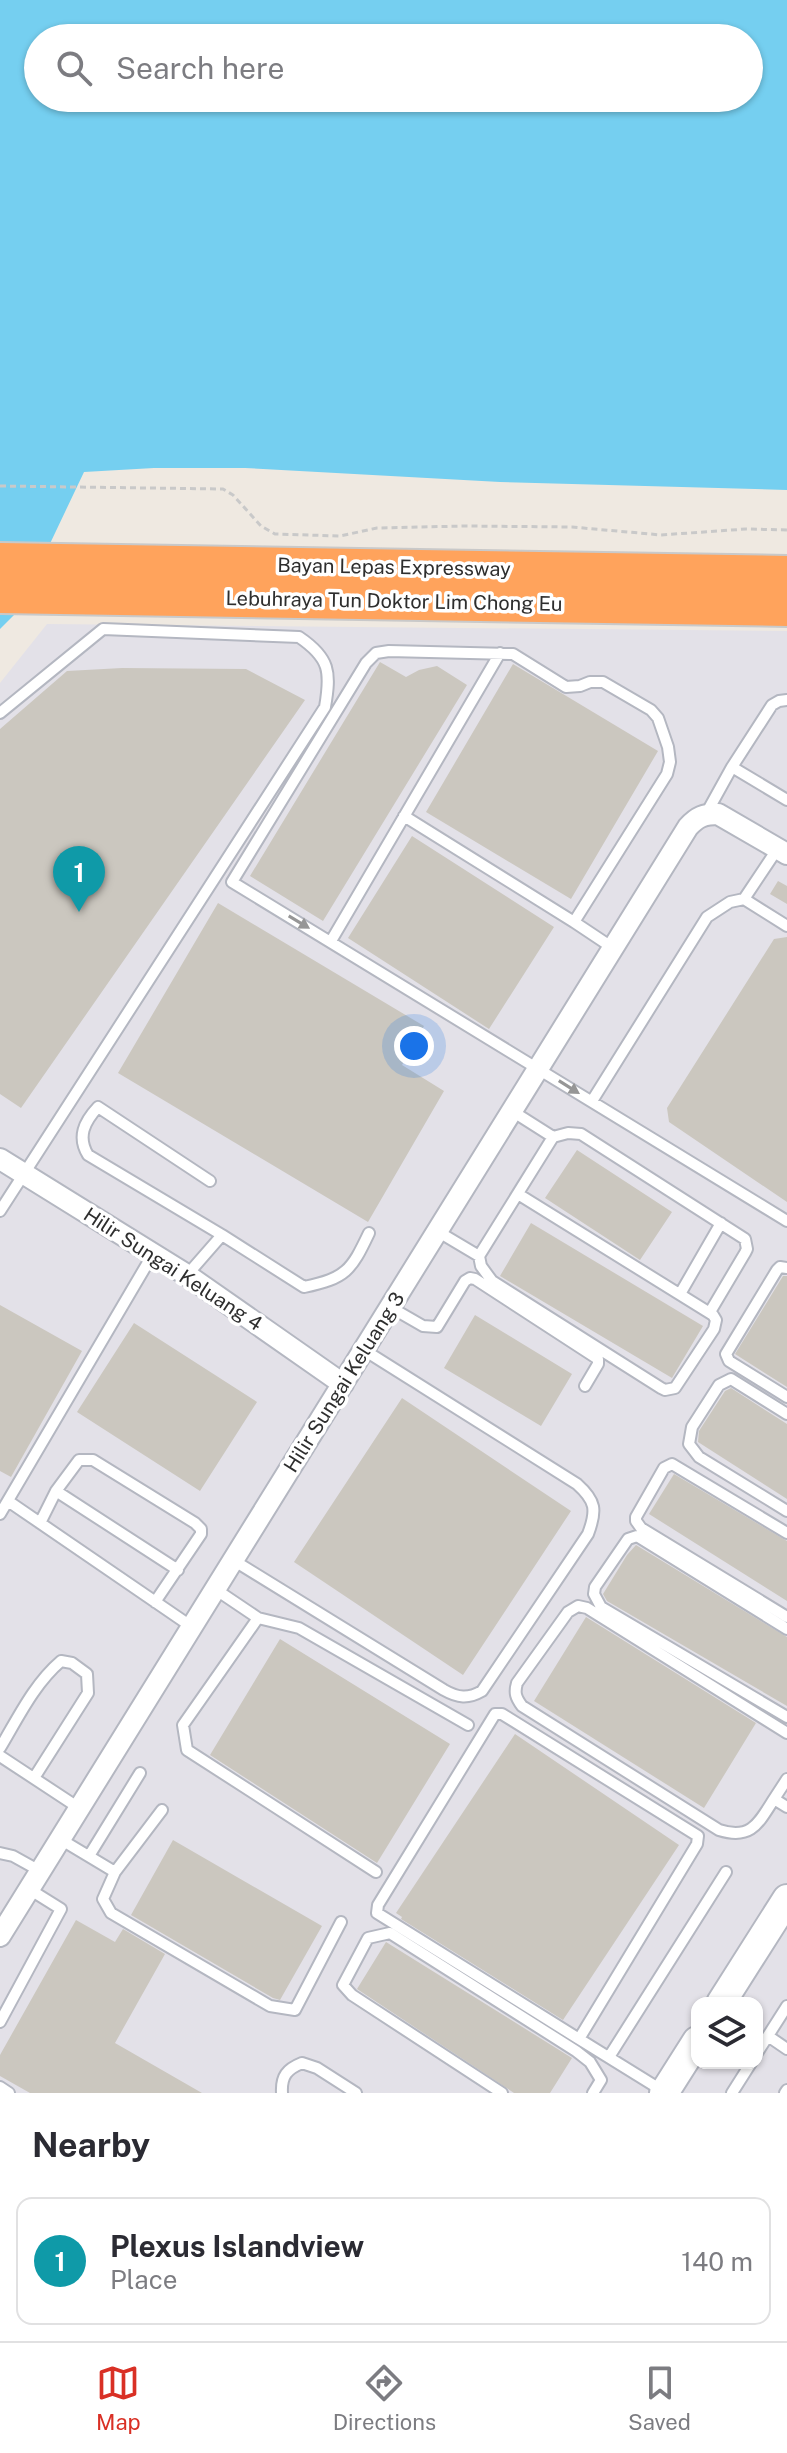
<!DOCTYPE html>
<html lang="en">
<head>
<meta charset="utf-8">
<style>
  :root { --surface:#fff; --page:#f7f7f7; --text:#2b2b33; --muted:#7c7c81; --line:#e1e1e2; --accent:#d93025 }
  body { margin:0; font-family:"Public Sans",sans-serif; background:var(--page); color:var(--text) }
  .controls { position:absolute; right:24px; bottom:24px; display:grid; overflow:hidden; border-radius:16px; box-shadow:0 2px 6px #0004 }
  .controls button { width:72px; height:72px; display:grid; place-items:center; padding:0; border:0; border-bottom:2px solid var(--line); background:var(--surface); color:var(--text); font:40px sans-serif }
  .you { position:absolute; left:414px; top:1046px; width:28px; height:28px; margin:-20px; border:6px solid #fff; border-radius:50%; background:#1a73e8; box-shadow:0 0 0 12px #1a73e833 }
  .badge { display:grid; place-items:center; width:52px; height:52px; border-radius:50%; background:var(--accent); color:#fff; font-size:26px; font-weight:700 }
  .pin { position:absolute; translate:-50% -66px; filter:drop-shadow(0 2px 4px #0008) }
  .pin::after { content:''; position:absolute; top:42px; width:28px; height:24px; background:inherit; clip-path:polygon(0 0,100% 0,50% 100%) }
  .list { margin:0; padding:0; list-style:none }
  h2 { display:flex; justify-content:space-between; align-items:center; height:104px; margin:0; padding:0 32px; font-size:34px }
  h2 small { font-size:26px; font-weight:400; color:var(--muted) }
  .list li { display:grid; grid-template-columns:52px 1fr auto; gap:24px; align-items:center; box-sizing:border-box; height:128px; margin:0 16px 16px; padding:0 16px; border:2px solid var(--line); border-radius:16px }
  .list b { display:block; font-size:30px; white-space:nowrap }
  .list p { margin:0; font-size:26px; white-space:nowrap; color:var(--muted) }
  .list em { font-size:26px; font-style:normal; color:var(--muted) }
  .icon { flex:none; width:44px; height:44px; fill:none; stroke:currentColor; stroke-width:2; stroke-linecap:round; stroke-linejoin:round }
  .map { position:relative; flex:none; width:787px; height:2093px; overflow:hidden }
  .search { position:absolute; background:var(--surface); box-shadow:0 2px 6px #0004; left:24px; right:24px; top:24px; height:88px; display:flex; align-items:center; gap:20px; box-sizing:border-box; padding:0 28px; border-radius:44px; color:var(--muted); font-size:30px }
  .sheet { height:248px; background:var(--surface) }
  nav { display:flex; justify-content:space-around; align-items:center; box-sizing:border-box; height:112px; border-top:2px solid var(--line); background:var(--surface); font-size:22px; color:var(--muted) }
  nav a { display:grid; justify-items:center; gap:4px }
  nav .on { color:var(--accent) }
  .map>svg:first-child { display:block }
  .industrial { fill:#e3e1e8; fill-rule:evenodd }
  .water { fill:#75cff0; fill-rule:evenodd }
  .building { fill:#cbc7bf }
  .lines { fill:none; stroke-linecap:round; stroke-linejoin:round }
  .lane-casing { stroke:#b4b7c1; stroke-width:14 }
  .street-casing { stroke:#b4b7c1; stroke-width:24 }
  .secondary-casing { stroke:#b4b7c1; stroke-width:32 }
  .highway-casing { stroke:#c9c9c9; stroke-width:40 }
  .path { stroke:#c9c9c9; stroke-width:3; stroke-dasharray:6 4; stroke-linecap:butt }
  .lane { stroke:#fff; stroke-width:10 }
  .street { stroke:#fff; stroke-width:20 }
  .secondary { stroke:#fff; stroke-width:28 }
  .highway { stroke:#ffa35c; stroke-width:36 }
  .oneway { fill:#969696 }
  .labels { text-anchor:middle; stroke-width:7; stroke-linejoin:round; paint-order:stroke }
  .street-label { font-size:20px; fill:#2e2e2e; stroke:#fff }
</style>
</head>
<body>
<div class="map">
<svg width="787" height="2093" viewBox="0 0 787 2093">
  <rect width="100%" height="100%" fill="#efe9e1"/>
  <!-- industrial -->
  <path class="industrial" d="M47,624L787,631V2093H0V683ZM697,2003H757V2063H697Z"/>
  <!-- water -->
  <path class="water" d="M0,0H787V490L500,482L245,468H154L84,472L18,611L0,629ZM38,38H749V98H38Z"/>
  <!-- building -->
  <path class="building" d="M380,662L406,677L419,670L437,666L467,685L323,921L250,876Z
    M513,664L658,751L571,899L426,812Z
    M122,668L246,669L305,700L21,1108L0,1094V729L67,671Z
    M412,836L554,927L489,1029L348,938Z
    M778,881L787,886V904L770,894Z
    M218,903L424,1026L402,1065L444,1091L368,1222L118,1073Z
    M787,937V1202L669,1122L667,1108L774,939Z
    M577,1150L672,1212L640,1260L545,1198Z
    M531,1223L703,1326L672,1378L500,1276Z
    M783,1276H787V1387L735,1354Z
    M0,1305L82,1351L11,1477L0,1471Z
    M475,1315L572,1374L541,1426L444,1368Z
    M134,1323L257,1402L200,1491L77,1412Z
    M731,1388L787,1424V1499L698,1442L699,1431L725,1391Z
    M402,1398L571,1511L463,1675L294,1562Z
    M674,1474L787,1541V1601L649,1514Z
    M636,1545L787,1637V1706L607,1601L603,1594L627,1555Z
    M586,1617L756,1723L704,1808L534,1701Z
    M280,1639L450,1744L377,1863L210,1755Z
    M515,1734L679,1845L563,2020L401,1919L402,1917L396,1913Z
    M173,1840L322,1926L280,2000L273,1998L131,1915Z
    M76,1920L115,1942L123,1929L165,1954L115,2043L202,2093H30L0,2076V2055Z
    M386,1942L572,2058L550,2093H514L357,1989Z"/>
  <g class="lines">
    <!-- lane casing -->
    <g class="lane-casing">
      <path id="lane" d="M0,713L103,629L299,637C330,658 331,672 325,707L0,1211
        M732,767L772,705L779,701L787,700
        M706,814L732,767L787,800
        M404,816L574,922
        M744,899L787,926
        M331,941L500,653
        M613,948L574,922L667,774L670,762L668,747L658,718L651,710L603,682H590L580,686L566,687L513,654L389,651L376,653L366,663L232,882L787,1221
        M592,1101L707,917L730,902L744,899L778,848
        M553,1137L568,1133L581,1134L745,1239L747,1249L745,1253L710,1312
        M210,1181L98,1107C84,1122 77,1137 88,1155L222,1235
        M437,1231L479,1256L481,1266L492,1281L661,1388L665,1390L675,1388L714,1329L716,1320L713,1315L518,1194
        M479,1256L553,1137L512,1111
        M787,1268L780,1267L777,1270L726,1354L729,1361L787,1397
        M187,1275L222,1235L304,1287C346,1278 351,1271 369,1233
        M680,1294L721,1223
        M390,1307L423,1326L437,1327L465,1281L470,1278L475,1279L598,1359V1364L585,1386
        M787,1414L731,1379L719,1385L692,1427L689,1444L699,1457L787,1511
        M56,1491L178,1570
        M8,1501L192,1627
        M0,1514L153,1254
        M40,1523L56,1491L79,1460H93L195,1523L201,1529V1534L155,1602
        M787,1533L672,1464L664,1468L636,1517V1521L641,1528L787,1617
        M233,1560L444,1690C458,1698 468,1699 482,1691L588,1534C597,1510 596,1501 577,1484L364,1350
        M215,1589L258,1618L183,1725L187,1750L376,1872
        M258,1618L299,1628L468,1725
        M787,1629L637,1536L628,1539L595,1587L594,1594L601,1607L787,1717
        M787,1733L587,1608L578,1606L568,1612L517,1683C514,1693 516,1698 522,1706L719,1830C751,1840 758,1824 774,1799L787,1807
        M0,1748C18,1718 34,1684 61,1661L72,1663L87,1674L88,1693L34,1778
        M0,1756L79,1808
        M774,1799L787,1779
        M60,1839L115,1872L103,1899L111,1913L270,2006L295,2010L341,1922
        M0,1853L13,1856L40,1871
        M89,1856L140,1773
        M115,1872L162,1810
        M0,2022L61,1909L29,1889
        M768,2036L787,2049
        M579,2039L377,1913L378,1905L495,1714H502L698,1836L697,1844L579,2039L663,2091
        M757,2053L787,2006
        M609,2057L726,1872
        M0,2087L9,2093
        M282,2093C281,2076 287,2069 302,2063L317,2068L356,2093
        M502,2093L352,1995L343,1985L368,1938L390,1933L576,2051L590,2062L601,2080L593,2093
        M732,2093L751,2063
        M785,2093L787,2090"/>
    </g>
    <!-- street casing -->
    <g class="street-casing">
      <path id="street" d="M0,1159L187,1275L343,1384
        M0,1936L688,827C697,817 704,814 718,814L787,854"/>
    </g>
    <!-- secondary casing -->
    <g class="secondary-casing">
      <path id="secondary" d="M721,2003L787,1899
        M664,2093L697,2041"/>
    </g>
    <!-- highway casing -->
    <g class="highway-casing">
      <path id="highway" d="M0,561L787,574
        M0,595L787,608"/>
    </g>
    <!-- path -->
    <path class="path" d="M0,486L223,489L233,495L261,526L275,534L340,536L377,528L465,526L572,527L661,535L746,529L787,530"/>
    <!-- lane -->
    <use href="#lane" class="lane"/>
    <!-- street -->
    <use href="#street" class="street"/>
    <!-- secondary -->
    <use href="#secondary" class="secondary"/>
    <!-- highway -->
    <use href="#highway" class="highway"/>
  </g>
  <!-- one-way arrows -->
  <defs><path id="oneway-solid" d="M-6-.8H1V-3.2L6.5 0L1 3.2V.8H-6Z" transform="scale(2)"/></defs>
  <g class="oneway">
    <use href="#oneway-solid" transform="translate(299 922) rotate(31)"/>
    <use href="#oneway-solid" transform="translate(569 1087) rotate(32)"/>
  </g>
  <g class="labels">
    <!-- street labels -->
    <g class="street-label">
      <text transform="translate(394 567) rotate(1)" y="7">Bayan Lepas Expressway</text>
      <text transform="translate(394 601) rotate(1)" y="7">Lebuhraya Tun Doktor Lim Chong Eu</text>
      <text transform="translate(173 1269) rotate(33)" y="7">Hilir Sungai Keluang 4</text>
      <text transform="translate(344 1382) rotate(-58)" y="7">Hilir Sungai Keluang 3</text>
    </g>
  </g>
</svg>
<div class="controls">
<button><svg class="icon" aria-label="layers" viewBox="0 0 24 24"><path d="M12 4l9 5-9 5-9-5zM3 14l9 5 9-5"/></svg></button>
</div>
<div class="you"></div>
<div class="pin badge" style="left:79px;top:912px;background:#0f9aa8">1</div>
<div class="search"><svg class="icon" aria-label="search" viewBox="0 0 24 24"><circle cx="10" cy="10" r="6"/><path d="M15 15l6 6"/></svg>Search here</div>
</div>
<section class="sheet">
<h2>Nearby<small></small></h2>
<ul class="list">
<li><span class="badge" style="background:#0f9aa8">1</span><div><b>Plexus Islandview</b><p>Place</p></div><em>140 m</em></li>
</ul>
</section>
<nav>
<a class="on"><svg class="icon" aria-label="map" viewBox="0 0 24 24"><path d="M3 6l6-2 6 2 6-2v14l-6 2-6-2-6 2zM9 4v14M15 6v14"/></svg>Map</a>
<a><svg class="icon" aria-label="directions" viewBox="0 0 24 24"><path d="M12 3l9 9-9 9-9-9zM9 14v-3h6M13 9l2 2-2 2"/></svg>Directions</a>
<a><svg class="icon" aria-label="saved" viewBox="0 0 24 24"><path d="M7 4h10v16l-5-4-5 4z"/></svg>Saved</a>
</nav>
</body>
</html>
